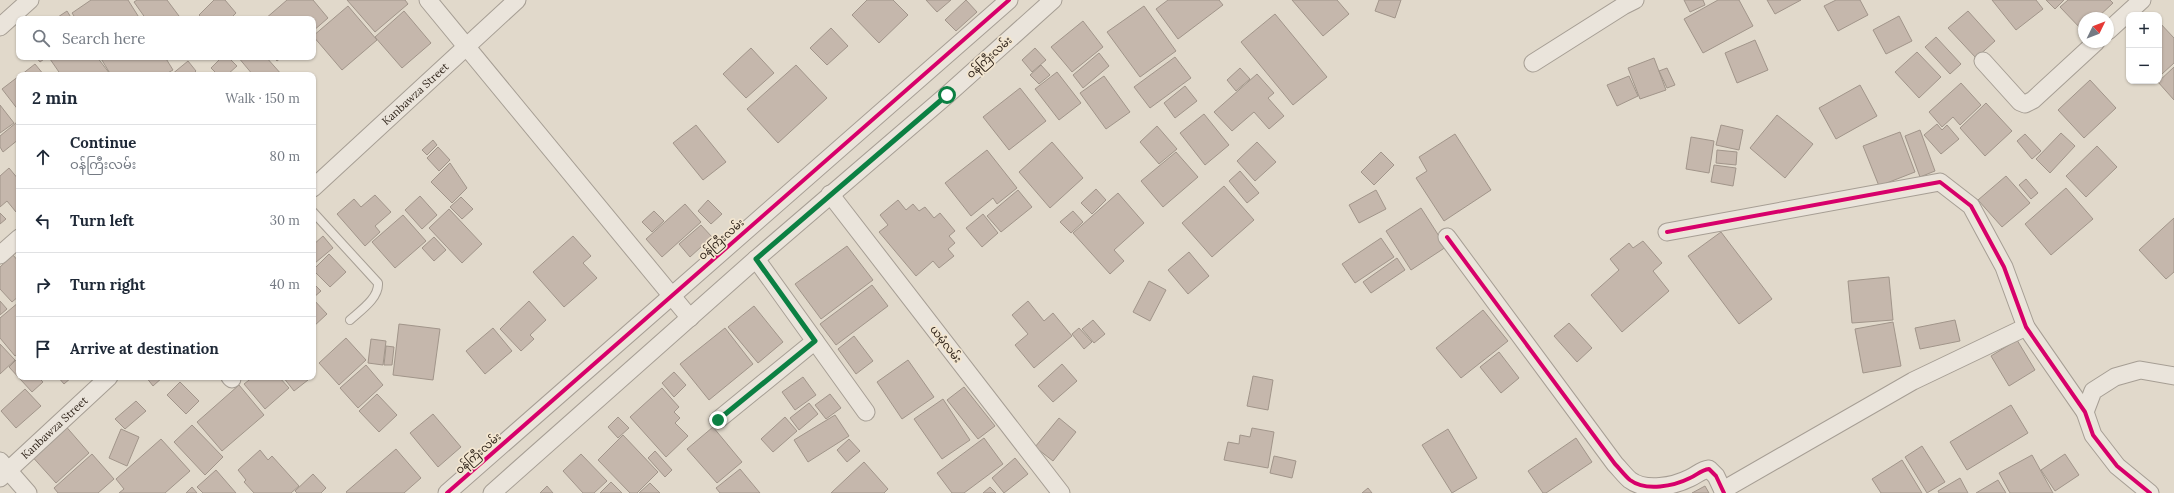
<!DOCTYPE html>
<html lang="en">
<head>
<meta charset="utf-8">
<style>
  :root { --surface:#fff; --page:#f6f6f7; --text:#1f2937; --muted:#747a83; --line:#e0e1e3 }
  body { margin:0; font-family:Lora,"Noto Sans Myanmar",serif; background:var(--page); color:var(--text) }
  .controls { position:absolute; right:12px; top:12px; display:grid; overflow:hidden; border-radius:8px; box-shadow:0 1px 3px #0004 }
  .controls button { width:36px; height:36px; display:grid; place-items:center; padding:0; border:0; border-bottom:1px solid var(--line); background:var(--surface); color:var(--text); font:20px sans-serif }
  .compass { position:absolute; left:2078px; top:12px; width:36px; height:36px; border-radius:50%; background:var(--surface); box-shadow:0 1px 3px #0004; rotate:47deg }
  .stop { position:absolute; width:12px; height:12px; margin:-9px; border:3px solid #0b8043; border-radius:50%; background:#fff }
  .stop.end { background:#0b8043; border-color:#fff; box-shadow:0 1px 4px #0008 }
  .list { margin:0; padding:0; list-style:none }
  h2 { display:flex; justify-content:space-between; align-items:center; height:52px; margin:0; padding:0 16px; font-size:17px }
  h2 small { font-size:13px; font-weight:400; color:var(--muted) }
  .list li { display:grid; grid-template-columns:26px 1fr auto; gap:12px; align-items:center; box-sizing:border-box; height:64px; padding:0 16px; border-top:1px solid var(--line) }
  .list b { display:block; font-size:15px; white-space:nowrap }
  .list p { margin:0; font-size:13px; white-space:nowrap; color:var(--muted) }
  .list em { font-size:13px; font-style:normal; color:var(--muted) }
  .icon { flex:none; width:22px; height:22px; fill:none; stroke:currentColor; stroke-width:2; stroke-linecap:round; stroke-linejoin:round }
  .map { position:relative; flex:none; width:2174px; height:493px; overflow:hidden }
  .search { position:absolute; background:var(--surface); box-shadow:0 1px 3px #0004; left:16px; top:16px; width:300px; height:44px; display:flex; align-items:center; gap:10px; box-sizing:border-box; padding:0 14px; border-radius:8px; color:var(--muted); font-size:15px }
  .panel { position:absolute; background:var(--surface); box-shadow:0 1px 3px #0004; left:16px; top:72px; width:300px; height:308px; border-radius:8px }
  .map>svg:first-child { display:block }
  .building { fill:#c5b7ac; stroke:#a1958a }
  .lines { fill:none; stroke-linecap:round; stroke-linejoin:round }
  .lane-casing { stroke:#a69e94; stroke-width:10 }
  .street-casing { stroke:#a69e94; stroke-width:19 }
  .lane { stroke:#eae4db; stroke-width:8 }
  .street { stroke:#eae4db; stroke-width:17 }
  .cycleway-casing { stroke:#f3e6d0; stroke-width:6 }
  .cycleway { stroke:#d6006c; stroke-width:4 }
  .route { stroke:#0b8043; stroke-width:5 }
  .labels { text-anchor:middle; stroke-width:3.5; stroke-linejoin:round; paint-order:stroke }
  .street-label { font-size:11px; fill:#33271d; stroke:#f3e6d0 }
</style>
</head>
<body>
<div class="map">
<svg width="2174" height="493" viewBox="0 0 2174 493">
  <rect width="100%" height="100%" fill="#e1d9cb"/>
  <!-- building -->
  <path class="building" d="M91,0H128L140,19H76L72,13Z
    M137,0H167L179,16L175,19H146L134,2Z
    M214,0H225L236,13L230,19H203L199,15Z
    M287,0H313L328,18L313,31V19H265Z
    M347,0H405L408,4L375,32Z
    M867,0H893L908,15L879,43L852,15Z
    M926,0H951L937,12Z
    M966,0L977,12L956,31L945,20Z
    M1168,0H1219L1223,5L1178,39L1156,9Z
    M1292,0H1337L1349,14L1323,36Z
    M1379,0H1401L1395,18L1375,11Z
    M1684,0H1703L1705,5L1690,12Z
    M1718,0H1739L1753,26L1703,53L1684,19Z
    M1767,0H1801L1775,14Z
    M1836,0H1860L1868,15L1838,31L1824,6Z
    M1992,0H2036L2043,9L2016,30Z
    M2046,0H2064L2055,9Z
    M2068,0H2110L2113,3L2097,18H2084L2083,31L2060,7Z
    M348,6L377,40L342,70L313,36Z
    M1144,6L1176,51L1140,77L1107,32Z
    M67,11L72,19H55Z
    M404,11L431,43L402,68L375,37Z
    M1968,11L1995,41L1976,58L1948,28Z
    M1275,14L1327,77L1293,105L1241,42Z
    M1899,16L1912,41L1886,54L1873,30Z
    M1083,21L1103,47L1072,72L1051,47Z
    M2159,22L2174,38V63L2162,74L2159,71Z
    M831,28L848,46L827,65L810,48Z
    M1936,37L1961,64L1950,74L1925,47Z
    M1755,40L1768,70L1737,83L1725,53Z
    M751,48L774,73L746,98L723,74Z
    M1035,48L1046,60L1032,72L1022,60Z
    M1917,52L1941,77L1919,98L1895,72Z
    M1099,53L1109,66L1083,88L1073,75Z
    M36,57H47L40,62Z
    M53,57H97L110,74L61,75L50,59Z
    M100,57H165L173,70L164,75H111Z
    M222,57H228L237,66L227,75H218L211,68Z
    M238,57H266L282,75H253Z
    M273,57H282L277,61Z
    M1175,57L1191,78L1150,108L1134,87Z
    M1654,58L1666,90L1640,99L1628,68Z
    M188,61L196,71L192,75H171Z
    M35,64L44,75H21Z
    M796,65L827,98L778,143L747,109Z
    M1041,65L1050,75L1039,84L1030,75Z
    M2174,67V100L2158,82Z
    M1240,68L1250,79L1236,91L1227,80Z
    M1667,68L1675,85L1667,88L1659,71Z
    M1057,72L1081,103L1059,120L1035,89Z
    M1257,74L1274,93L1268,98L1284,116L1269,129L1254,112L1232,131L1214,112Z
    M19,76V111L2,89Z
    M1104,76L1130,112L1106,129L1080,93Z
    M1629,76L1638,96L1617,106L1607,85Z
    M2090,80L2116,108L2084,138L2058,110Z
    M1961,83L1981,105L1960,125L1953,117L1942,127L1929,112Z
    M1860,85L1877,116L1836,139L1819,108Z
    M1185,86L1197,101L1175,118L1164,103Z
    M1020,88L1046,121L1009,150L983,117Z
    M1986,103L2012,131L1985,156L1960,128Z
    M0,105L14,123L0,133Z
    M1204,114L1229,145L1205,165L1180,133Z
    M1777,115L1813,144L1785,178L1750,148Z
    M17,122L19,124V139L3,152L0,147V136Z
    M1937,124L1942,130L1947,125L1959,139L1941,154L1924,135Z
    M696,125L726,162L703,180L673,143Z
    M1721,125L1743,130L1739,150L1716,145Z
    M1157,126L1177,149L1159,164L1140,142Z
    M1920,130L1935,171L1920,177L1905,136Z
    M1900,132L1915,172L1879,186L1863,146Z
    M2061,133L2075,146L2050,173L2036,159Z
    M1455,134L1491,190L1444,221L1416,178L1427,171L1419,157Z
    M2025,134L2041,151L2032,159L2017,141Z
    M1691,137L1714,141L1709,173L1686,169Z
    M433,140L437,145L427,155L422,150Z
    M1052,142L1083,178L1050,208L1019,172Z
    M1257,142L1276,162L1255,181L1237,161Z
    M2097,146L2117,167L2086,197L2066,176Z
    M438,147L450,160L439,171L427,158Z
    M987,150L1017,188L997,204L993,198L971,216L945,183Z
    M1717,150L1737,152L1736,165L1716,163Z
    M1176,152L1198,177L1163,207L1141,181Z
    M1381,152L1394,165L1374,185L1361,172Z
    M450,163L467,188L452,203L431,182Z
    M1714,165L1736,168L1733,186L1711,182Z
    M9,168L19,180V209L16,212L7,201L0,207V176Z
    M1240,171L1259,193L1247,203L1229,181Z
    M2006,176L2030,203L2002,227L1978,200Z
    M2026,179L2038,193L2031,199L2019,185Z
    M1224,186L1254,220L1212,257L1182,223Z
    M2066,188L2093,219L2051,255L2025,224Z
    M1096,189L1106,200L1092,214L1081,203Z
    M1018,190L1032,207L1001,232L987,216Z
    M1376,190L1386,209L1359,223L1349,205Z
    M1118,193L1144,223L1114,250L1124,261L1110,274L1073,233Z
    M375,195L391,212L375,226L380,232L365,246L337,214L354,199L361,207Z
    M420,196L437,215L422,229L405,210Z
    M461,197L473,209L462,219L450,207Z
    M708,200L722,214L711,224L698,211Z
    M898,200L906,210L913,204L919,211L925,207L934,218L940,213L955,231L949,236L955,243L948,249L954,256L939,268L933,261L916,276L879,232L888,225L880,215Z
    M685,204L701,222L662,257L646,239Z
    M1421,208L1446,247L1411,270L1386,231Z
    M449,209L482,244L462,263L429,228Z
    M654,211L664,221L652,232L642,222Z
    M1073,211L1083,222L1071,233L1060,222Z
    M0,213L6,219L0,224Z
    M983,214L998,233L982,247L966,228Z
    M403,215L426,241L395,268L372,242Z
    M2174,218V272L2166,279L2139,250Z
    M701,225L712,237L690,257L679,244Z
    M1721,232L1772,299L1739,324L1688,256Z
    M323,236L333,248L315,263L313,261V245Z
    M573,236L591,256L583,263L597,278L564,307L533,272Z
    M434,237L446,250L434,261L422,248Z
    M1381,238L1394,257L1355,283L1342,264Z
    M1643,241L1662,263L1653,271L1669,291L1622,332L1591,295L1619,270L1610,259L1629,243L1633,248Z
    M847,246L873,280L821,319L795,284Z
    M1189,252L1209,276L1188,294L1168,270Z
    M329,254L346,272L330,287L313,270Z
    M13,255L19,262V296L12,302L0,289V267Z
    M1397,258L1405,270L1371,293L1363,282Z
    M1889,277L1893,320L1852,323L1848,281Z
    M1149,281L1166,290L1150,321L1133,312Z
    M313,283L321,291L313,298Z
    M872,285L888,306L836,345L820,324Z
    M313,299L327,314L313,327Z
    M0,301L7,309L0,315Z
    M529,301L546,320L530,335L534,339L521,351L500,329Z
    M1028,301L1044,321L1053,313L1072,336L1034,368L1015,345L1028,334L1012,315Z
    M19,302V353L15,356L0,338V318Z
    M754,306L783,342L758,363L728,327Z
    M1483,310L1508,341L1461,378L1436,348Z
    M1093,320L1105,334L1094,343L1082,329Z
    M1955,320L1960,341L1920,349L1915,328Z
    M1893,322L1901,366L1863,373L1855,329Z
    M1569,323L1592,348L1577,362L1554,336Z
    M399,324L440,329L433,380L393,375Z
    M493,328L512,351L485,374L466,351Z
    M725,328L753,364L709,400L680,364Z
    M1079,328L1092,342L1084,349L1072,334Z
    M854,336L873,361L856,374L838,349Z
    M346,338L366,360L339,385L319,363Z
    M371,339L386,341L383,365L368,363Z
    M2017,340L2035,370L2009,386L1991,356Z
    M0,344L15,360L0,374Z
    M386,346L394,347L392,365H384Z
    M1499,352L1519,378L1501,393L1480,367Z
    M19,357V377H38L43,382L32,392L9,367Z
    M908,360L934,397L902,419L877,382Z
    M1062,364L1077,381L1053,402L1038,386Z
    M366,365L383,385L358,408L340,388Z
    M674,372L686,385L674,397L662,383Z
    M1253,376L1273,380L1268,410L1247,406Z
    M58,377H72L64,384Z
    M146,377H163L153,386Z
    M253,377H279L289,388L265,409L244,384Z
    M283,377H305L308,380L294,391Z
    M803,377L816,395L795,410L782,392Z
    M180,382L199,401L186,414L167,395Z
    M239,385L264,415L222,451L197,422Z
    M964,387L995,426L978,439L947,400Z
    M662,388L679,407L674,412L680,418L675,423L688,436L666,457L630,417Z
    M25,389L41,406L16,428L1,411Z
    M377,394L397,415L379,432L359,411Z
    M830,394L841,408L826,419L815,405Z
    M943,399L970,440L942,459L914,419Z
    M136,401L146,411L125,429L115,419Z
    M809,403L818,414L799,430L790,418Z
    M2011,405L2028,433L1967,470L1950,442Z
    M433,414L461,447L438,467L410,433Z
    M835,415L849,436L808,462L794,440Z
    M618,417L629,428L618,438L608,427Z
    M785,417L797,431L773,452L761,439Z
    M1059,418L1076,432L1053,461L1035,447Z
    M63,423L89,453L56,483L29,453Z
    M192,425L223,457L205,475L174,442Z
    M713,427L742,462L717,483L687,449Z
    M1252,428L1274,432L1268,468L1224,460L1228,442L1239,444L1240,435L1250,437Z
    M121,429L139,437L127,466L109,458Z
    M1448,429L1477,478L1452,493L1422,445Z
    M623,435L658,472L637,493H630L598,460Z
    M984,438L1003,464L964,493H952L937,473Z
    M1576,438L1592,462L1546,493H1543L1528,471Z
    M161,439L190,471L165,493H119L124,489L116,479Z
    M849,439L860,451L847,462L837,450Z
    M1922,446L1945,482L1927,493L1905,457Z
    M396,449L421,478L404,493H347L346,492Z
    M260,450L268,460L272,456L299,486L291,493H254L244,482L246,480L238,470Z
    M655,451L672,470L665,477L648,458Z
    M92,454L114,479L98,493H58L54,488Z
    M581,454L607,481L594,493H583L563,471Z
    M2065,454L2079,475L2055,491L2041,470Z
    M2032,455L2053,493H2010L1999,473Z
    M1274,456L1296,461L1292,478L1270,473Z
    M1015,458L1028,474L1004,493L992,478Z
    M1902,460L1922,493H1881L1872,479Z
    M864,462L888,489L884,493H831Z
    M740,469L760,493H720L716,488Z
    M216,470L236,493H203L197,487Z
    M313,474L326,488L321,493H297L295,491Z
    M1960,478L1968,493H1939L1938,491Z
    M1998,480L2006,493H1976Z
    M611,482L622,493H600Z
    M650,483L660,493H639Z
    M547,486L553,493H540Z
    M1705,486L1709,493H1692Z
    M192,487L197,493H186Z
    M990,487L996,493H983Z
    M1368,488L1372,493H1362Z"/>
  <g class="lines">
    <!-- lane casing -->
    <g class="lane-casing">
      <path id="lane" d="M313,212L378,283C379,298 361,310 350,320"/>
    </g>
    <!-- street casing -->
    <g class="street-casing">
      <g id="street">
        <path d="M428,0L690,318"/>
        <path d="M0,27L30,0"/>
        <path d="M2108,31L2142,0"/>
        <path d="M1983,61L2020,102L2025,104L2033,100L2096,42"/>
        <path d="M1533,63L1623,6L1635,0"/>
        <path id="s1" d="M313,188L517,0"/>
        <path d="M830,194L1061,493"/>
        <path d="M1667,232L1940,182L1971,206L2004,267L2026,327L2085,412L2093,435L2117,466L2150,493"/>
        <path d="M1447,237L1615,464C1620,469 1625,476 1630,480C1646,492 1674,486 1690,478C1697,475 1701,470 1709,469L1716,476L1724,493"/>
        <path d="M0,255L19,238"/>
        <path d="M756,259L866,412"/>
        <path d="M230,377L232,379"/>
        <path d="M2085,412L2093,391L2115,377L2140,370L2174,376"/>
        <path d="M718,420L815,341"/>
        <path d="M0,461L28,493"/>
        <path id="s2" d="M0,478L109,377"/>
        <path d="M1723,490L1913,381L2026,327"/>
        <path d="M447,493L1009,0"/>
        <path d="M492,493L756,259L947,95L1053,0"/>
      </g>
    </g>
    <!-- lane -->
    <use href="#lane" class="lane"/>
    <!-- street -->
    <use href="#street" class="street"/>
    <!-- cycleway casing -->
    <g class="cycleway-casing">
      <path id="cycleway" d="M1667,232L1940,182L1971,206L2004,267L2026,327L2085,412L2093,435L2117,466L2150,493
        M1447,237L1615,464C1620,469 1625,476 1630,480C1646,492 1674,486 1690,478C1697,475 1701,470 1709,469L1716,476L1724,493
        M447,493L1009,0"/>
    </g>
    <!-- cycleway -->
    <use href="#cycleway" class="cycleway"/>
  </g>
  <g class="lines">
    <!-- route -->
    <path class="route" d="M718,420L815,341L756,259L947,95"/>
  </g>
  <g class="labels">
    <!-- street labels -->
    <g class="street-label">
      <text transform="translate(989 57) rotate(-42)" y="4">ဝန်ကြီးလမ်း</text>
      <text dy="4" stroke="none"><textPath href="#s1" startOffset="139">Kanbawza Street</textPath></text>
      <text transform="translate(721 239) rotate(-41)" y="4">ဝန်ကြီးလမ်း</text>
      <text transform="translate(946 344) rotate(52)" y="4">ယမုံလမ်း</text>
      <text dy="4" stroke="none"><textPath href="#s2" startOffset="74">Kanbawza Street</textPath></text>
      <text transform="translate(478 453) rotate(-41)" y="4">ဝန်ကြီးလမ်း</text>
    </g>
  </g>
</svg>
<div class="controls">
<button>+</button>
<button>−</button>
</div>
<svg class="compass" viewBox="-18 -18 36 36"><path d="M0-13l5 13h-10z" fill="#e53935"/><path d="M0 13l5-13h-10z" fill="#747a83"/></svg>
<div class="stop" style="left:947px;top:95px"></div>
<div class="stop end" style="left:718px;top:420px"></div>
<div class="search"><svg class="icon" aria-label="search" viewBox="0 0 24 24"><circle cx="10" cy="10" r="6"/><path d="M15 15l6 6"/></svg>Search here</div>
<section class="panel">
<h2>2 min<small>Walk · 150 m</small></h2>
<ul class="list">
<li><svg class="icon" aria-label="ahead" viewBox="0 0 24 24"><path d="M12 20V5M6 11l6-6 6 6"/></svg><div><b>Continue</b><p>ဝန်ကြီးလမ်း</p></div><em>80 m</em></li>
<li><svg class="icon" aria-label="left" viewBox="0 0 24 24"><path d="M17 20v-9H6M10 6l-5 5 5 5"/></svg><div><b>Turn left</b></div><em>30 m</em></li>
<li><svg class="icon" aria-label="right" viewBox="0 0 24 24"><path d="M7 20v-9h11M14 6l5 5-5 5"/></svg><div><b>Turn right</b></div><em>40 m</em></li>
<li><svg class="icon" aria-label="arrive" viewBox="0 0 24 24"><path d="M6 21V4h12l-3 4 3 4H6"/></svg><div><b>Arrive at destination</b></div></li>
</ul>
</section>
</div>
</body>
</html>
